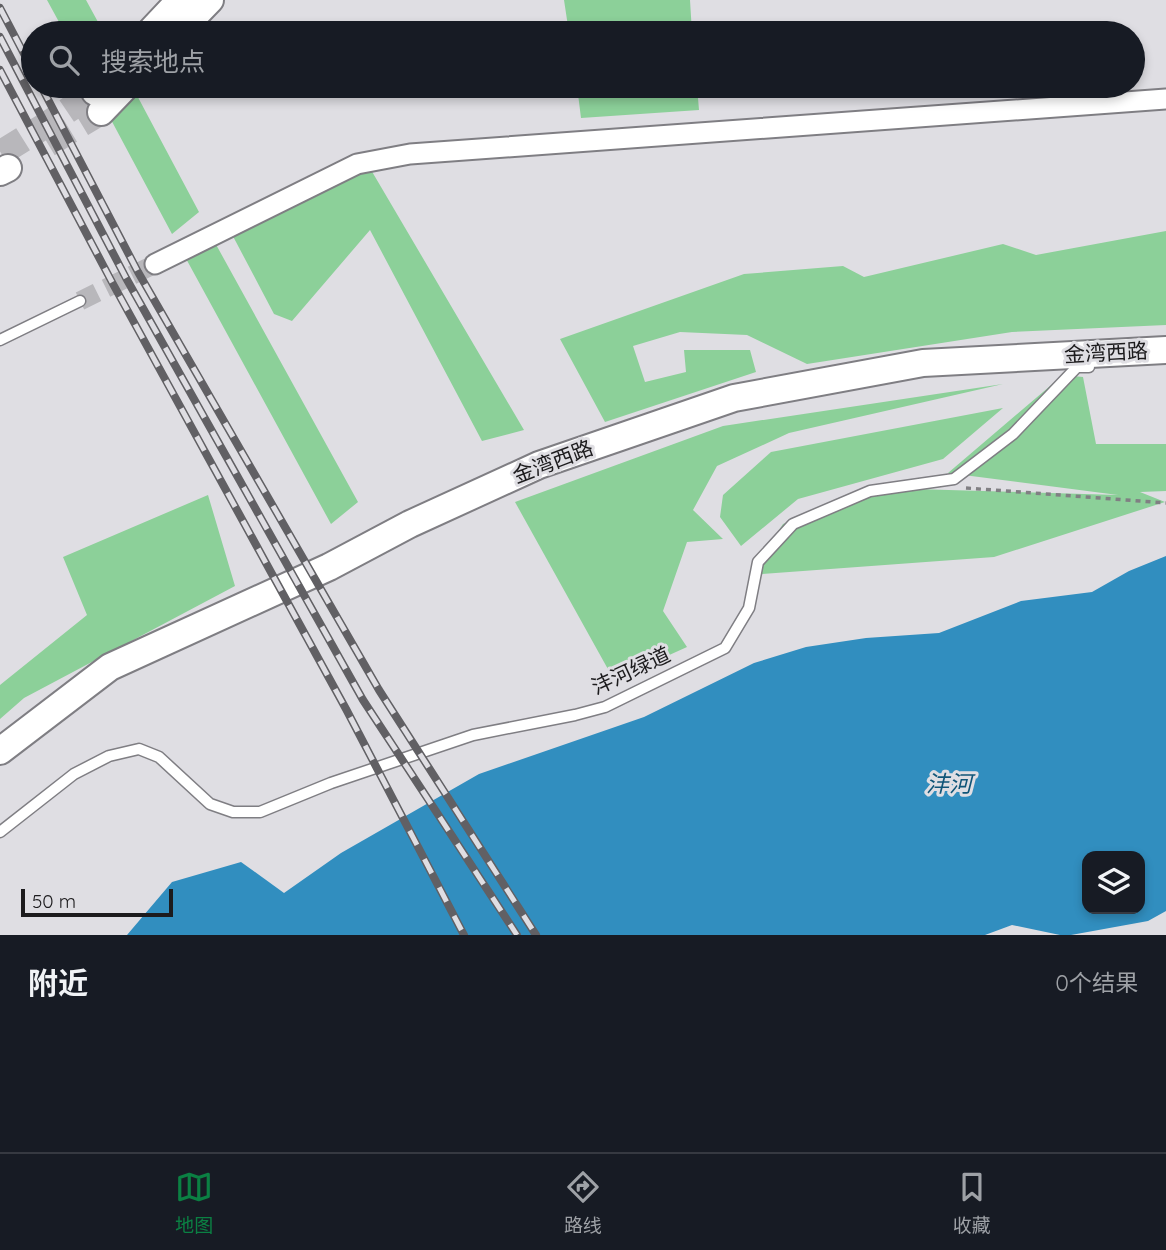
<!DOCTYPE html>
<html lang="zh">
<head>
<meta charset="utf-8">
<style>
  :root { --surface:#171b24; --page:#242831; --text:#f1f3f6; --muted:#9ea1a6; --line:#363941; --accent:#0b8043 }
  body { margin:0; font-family:Quicksand,"Noto Sans SC",sans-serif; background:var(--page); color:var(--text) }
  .controls { position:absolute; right:21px; bottom:21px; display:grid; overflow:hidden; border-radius:14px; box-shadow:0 4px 10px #0003 }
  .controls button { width:63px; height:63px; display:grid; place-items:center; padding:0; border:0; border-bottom:2px solid var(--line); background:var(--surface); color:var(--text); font:35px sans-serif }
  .scale { position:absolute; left:21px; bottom:18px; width:152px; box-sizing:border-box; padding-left:7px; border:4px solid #1c1b1d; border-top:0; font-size:19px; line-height:24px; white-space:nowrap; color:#1c1b1d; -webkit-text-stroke:5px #dfdee3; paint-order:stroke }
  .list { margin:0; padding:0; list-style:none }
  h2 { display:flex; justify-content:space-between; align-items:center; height:91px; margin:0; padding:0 28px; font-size:30px }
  h2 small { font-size:23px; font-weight:400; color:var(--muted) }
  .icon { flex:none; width:38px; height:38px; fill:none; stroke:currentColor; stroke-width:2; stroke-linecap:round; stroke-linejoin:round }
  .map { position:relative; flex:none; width:1166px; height:935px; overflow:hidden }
  .search { position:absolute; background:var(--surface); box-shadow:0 4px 10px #0003; left:21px; right:21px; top:21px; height:77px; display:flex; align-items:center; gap:18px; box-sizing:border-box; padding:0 24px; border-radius:38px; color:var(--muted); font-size:26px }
  .sheet { height:217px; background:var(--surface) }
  nav { display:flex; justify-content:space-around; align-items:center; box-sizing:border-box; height:98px; border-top:2px solid var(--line); background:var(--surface); font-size:19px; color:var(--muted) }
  nav a { display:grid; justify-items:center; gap:4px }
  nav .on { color:var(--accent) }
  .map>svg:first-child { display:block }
  .green { fill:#8cd099 }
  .water { fill:#318ebf; fill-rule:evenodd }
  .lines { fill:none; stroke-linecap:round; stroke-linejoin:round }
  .street-tunnel { stroke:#b8b7bb; stroke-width:19; stroke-dasharray:19 10; stroke-linecap:butt }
  .secondary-tunnel { stroke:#b8b7bb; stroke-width:26; stroke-dasharray:26 13; stroke-linecap:butt }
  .lane-casing { stroke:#7f7e83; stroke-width:13 }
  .street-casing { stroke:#7f7e83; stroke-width:23 }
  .secondary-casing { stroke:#7f7e83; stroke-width:30 }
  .path { stroke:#807f83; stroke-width:3.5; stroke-dasharray:5 5; stroke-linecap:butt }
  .lane { stroke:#fff; stroke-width:10 }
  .street { stroke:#fff; stroke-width:19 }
  .secondary { stroke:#fff; stroke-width:26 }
  .rail-casing { stroke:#616064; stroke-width:8 }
  .rail { stroke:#dfdee3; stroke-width:5; stroke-dasharray:16; stroke-linecap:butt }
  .labels { text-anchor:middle; stroke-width:6; stroke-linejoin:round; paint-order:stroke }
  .street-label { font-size:21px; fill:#1c1b1d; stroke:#dfdee3 }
  .water-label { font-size:23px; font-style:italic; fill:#105578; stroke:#dfdee3 }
</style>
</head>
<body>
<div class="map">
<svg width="1166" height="935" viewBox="0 0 1166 935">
  <rect width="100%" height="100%" fill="#dfdee3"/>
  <!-- green -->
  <path class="green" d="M47,0H86L104,33H65Z
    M564,0H690L692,33H569Z
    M93,86H132L199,212L172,234Z
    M577,86H697L699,110L581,118Z
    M364,158L524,430L482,441L370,230L292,321L274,314L226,223Z
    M208,230L358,502L331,524L178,244Z
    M1166,231V325L1012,332L807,364L747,335L680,332L633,346L645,382L686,372L684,350H750L756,372L605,422L560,339L744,274L843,266L864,277L1003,244L1036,255Z
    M1063,375L1083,377L1096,444H1166V491L1140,492L1165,502L994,557L750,575L783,524L879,488L1118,495L948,473Z
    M1003,384L789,433L717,466L693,510L723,539L687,542L663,611L687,647L614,680L515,502L723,426Z
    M1003,408L943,459L798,499L741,546L720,517L723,495L771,452Z
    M208,495L235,586L24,698L0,719V685L87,615L63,557Z"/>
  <!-- water -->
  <path class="water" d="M1166,556V911L1148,921L1071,935H1060L1012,925L985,935H127L172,882L241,862L284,893L341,853L479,774L644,717L754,663L806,647L866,638L939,633L1021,601L1092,592L1129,571ZM1087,856H1140V909H1087Z"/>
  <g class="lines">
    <!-- street-tunnel -->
    <path class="street-tunnel" d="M80,301L155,264"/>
    <!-- secondary-tunnel -->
    <path class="secondary-tunnel" d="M48,144L101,112
      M1,153L46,125L95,92"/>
    <!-- lane casing -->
    <g class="lane-casing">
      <path id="lane" d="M0,340L80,301
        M0,832L74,774L109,756L139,749L159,757L210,804L233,812H260L331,783L473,735L575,715L605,707L725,648L749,608L758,562L793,524L870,491L954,479L1013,434L1077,367H1089"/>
    </g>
    <!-- street casing -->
    <g class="street-casing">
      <path id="street" d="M155,264L357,164L410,154L1166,99"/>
    </g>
    <!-- secondary casing -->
    <g class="secondary-casing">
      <path id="secondary" d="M149,33L180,0
        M178,33L210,0
        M95,92L100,86
        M101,112L126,86
        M0,172L8,168
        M0,751L110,667L329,567L410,524L539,465L734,398L923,363L1166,350"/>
    </g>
    <!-- path -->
    <path class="path" d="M966,488L1166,503"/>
    <!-- lane -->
    <use href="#lane" class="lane"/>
    <!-- street -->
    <use href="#street" class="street"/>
    <!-- secondary -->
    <use href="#secondary" class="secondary"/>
    <!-- rail casing -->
    <g class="rail-casing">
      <path id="rail" d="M0,8L33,71
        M0,37L126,278L363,700L517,935
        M0,70L113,284L346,709L464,935
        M41,86L138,272L379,690L536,935"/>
    </g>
    <!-- rail -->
    <use href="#rail" class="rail"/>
  </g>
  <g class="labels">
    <!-- street labels -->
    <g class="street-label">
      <text transform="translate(1106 353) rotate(-3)" y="7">金湾西路</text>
      <text transform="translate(553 462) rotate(-21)" y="7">金湾西路</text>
      <text transform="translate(631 671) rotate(-25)" y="7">沣河绿道</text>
    </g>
    <!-- water labels -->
    <g class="water-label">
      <text x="949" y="792">沣河</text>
    </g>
  </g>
</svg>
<div class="controls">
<button><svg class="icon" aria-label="layers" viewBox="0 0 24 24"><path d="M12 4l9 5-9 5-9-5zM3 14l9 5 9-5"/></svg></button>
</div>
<div class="scale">50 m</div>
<div class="search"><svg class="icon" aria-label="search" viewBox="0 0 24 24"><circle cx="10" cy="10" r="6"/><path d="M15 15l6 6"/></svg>搜索地点</div>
</div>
<section class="sheet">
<h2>附近<small>0个结果</small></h2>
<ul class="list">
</ul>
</section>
<nav>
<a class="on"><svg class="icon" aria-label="map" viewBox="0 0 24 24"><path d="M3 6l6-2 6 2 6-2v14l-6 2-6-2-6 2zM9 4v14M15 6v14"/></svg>地图</a>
<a><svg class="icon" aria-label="directions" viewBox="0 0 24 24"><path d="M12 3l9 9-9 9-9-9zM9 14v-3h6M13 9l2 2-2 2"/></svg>路线</a>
<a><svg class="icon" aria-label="saved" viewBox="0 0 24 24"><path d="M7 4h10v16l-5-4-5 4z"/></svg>收藏</a>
</nav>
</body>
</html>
